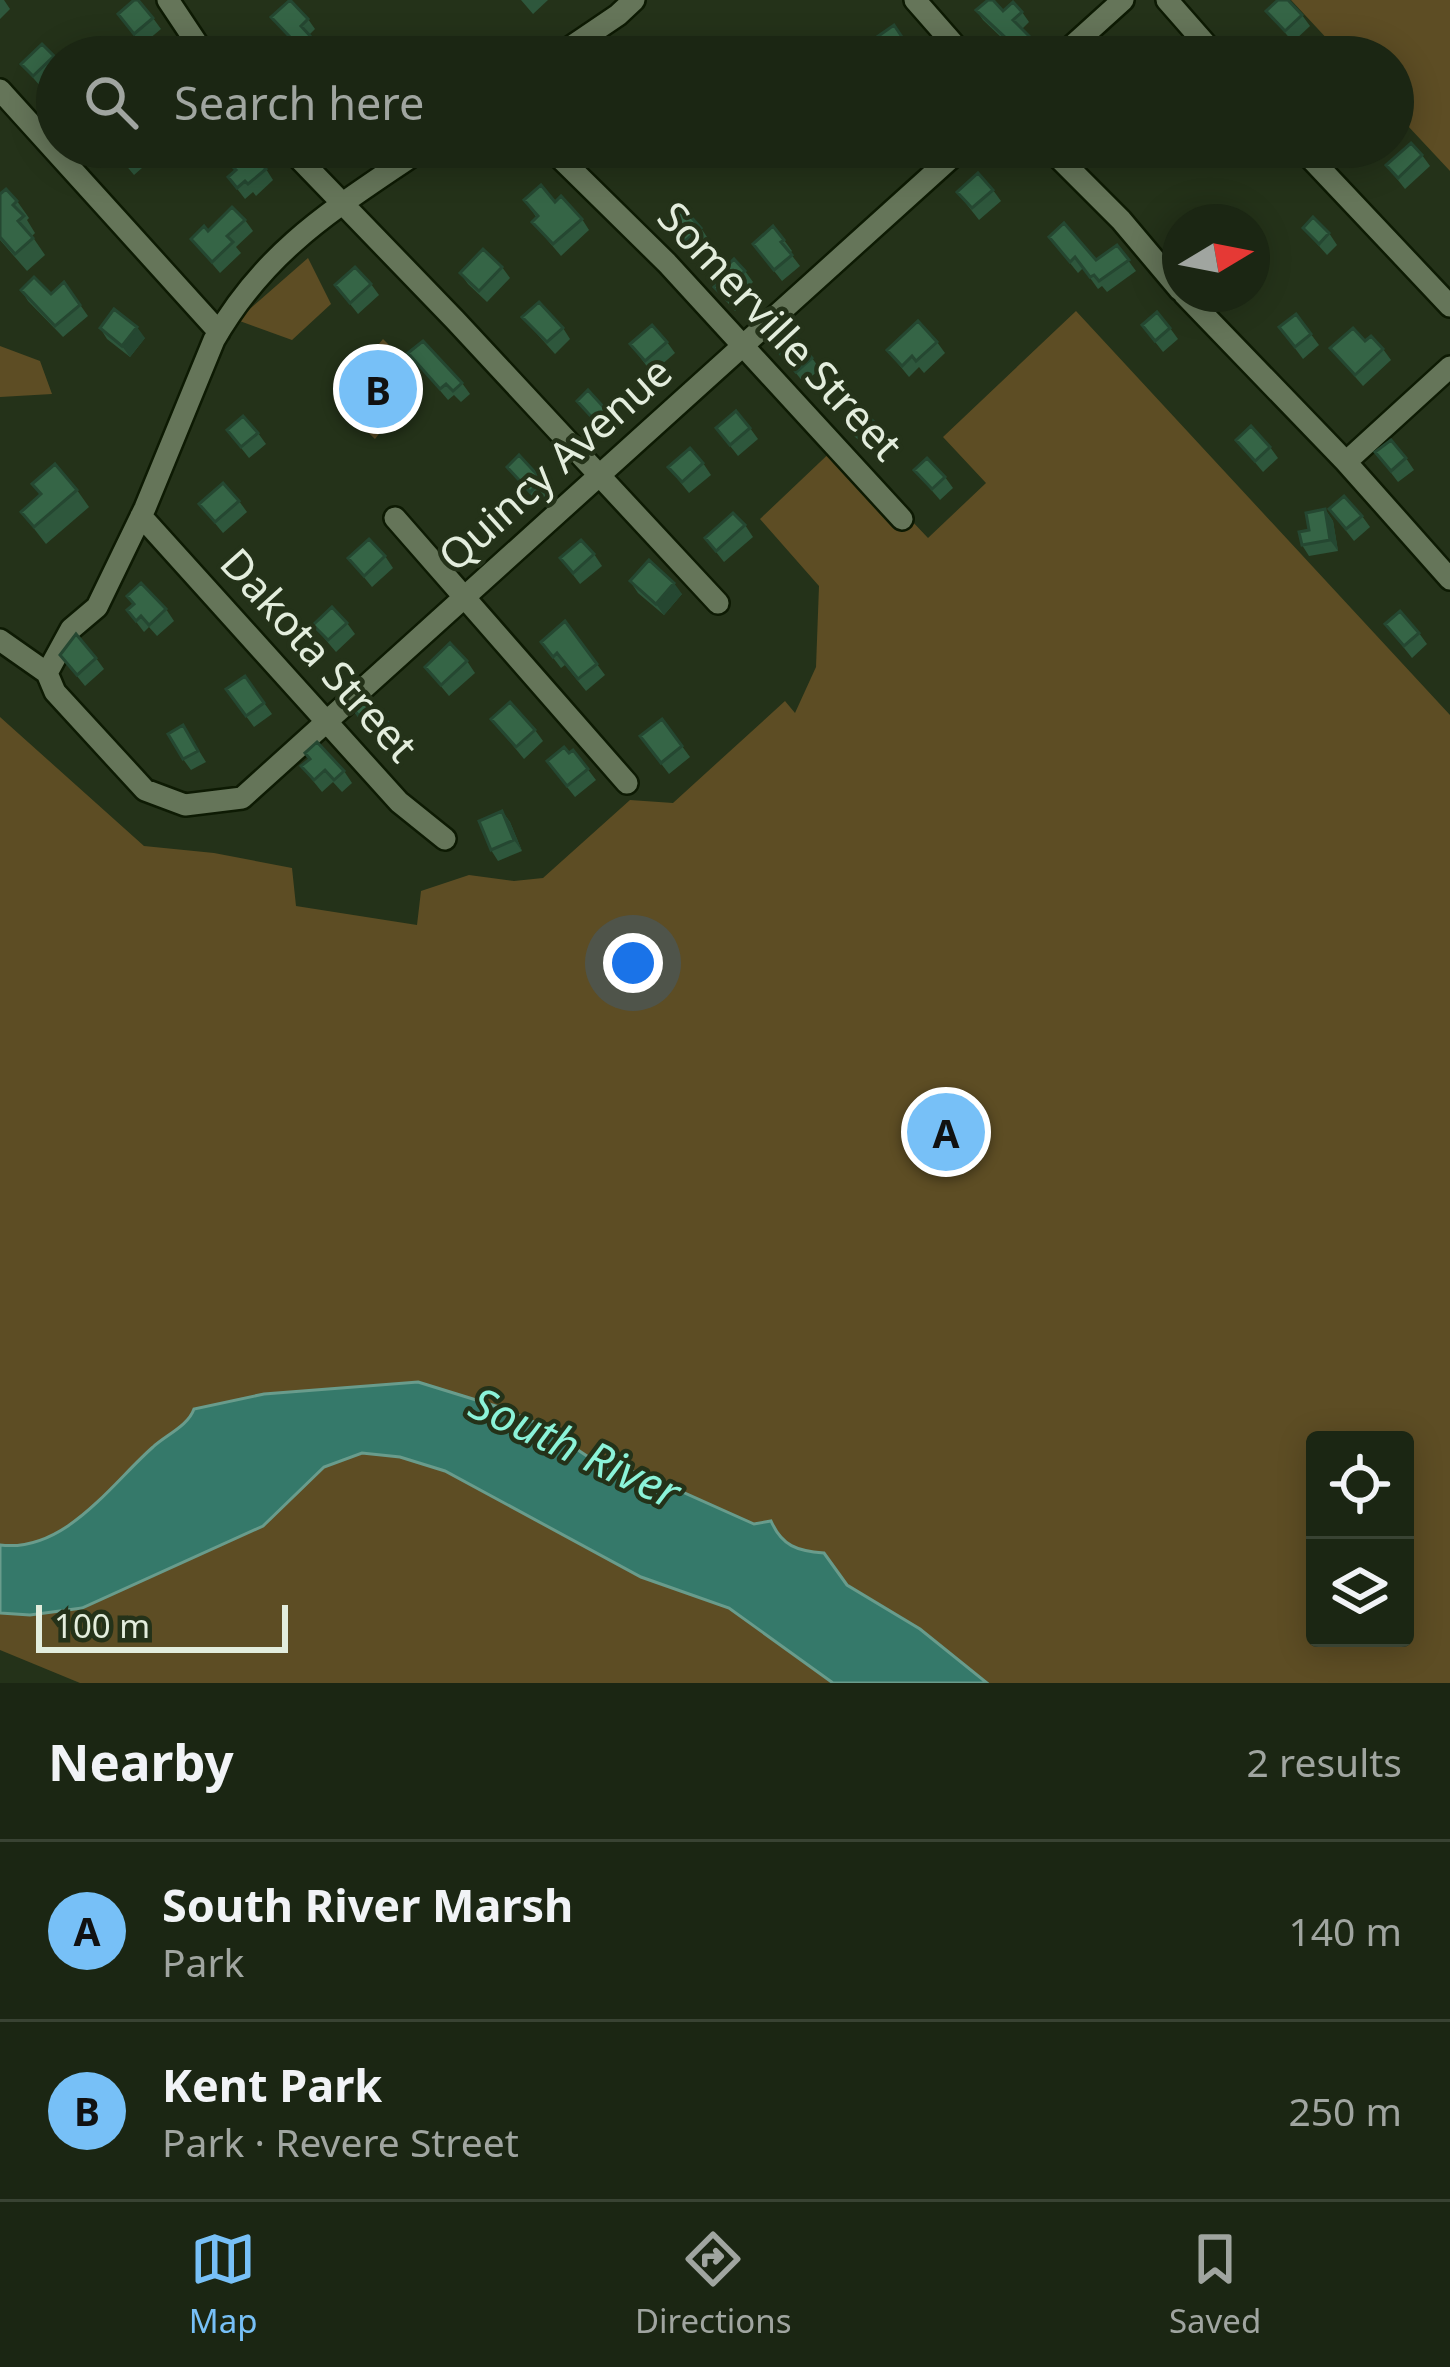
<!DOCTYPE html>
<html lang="en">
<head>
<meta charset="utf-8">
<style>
  :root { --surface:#1b2613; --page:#242e1c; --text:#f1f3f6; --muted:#a0a5a0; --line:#394333; --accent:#77c0f7 }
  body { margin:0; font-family:"Noto Sans",sans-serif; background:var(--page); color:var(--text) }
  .controls { position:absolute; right:36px; bottom:36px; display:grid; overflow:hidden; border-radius:12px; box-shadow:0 6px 30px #0003 }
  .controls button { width:108px; height:108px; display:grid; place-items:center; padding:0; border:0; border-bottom:3px solid var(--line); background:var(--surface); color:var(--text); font:60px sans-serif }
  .compass { position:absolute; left:1162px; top:204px; width:108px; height:108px; border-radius:50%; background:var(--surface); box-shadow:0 6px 30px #0003; rotate:80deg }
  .scale { position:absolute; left:36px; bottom:30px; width:252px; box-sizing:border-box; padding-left:12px; border:6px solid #e3eddd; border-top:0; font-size:33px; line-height:42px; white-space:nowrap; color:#e3eddd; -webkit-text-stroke:9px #243219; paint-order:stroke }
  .you { position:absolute; left:633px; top:963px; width:42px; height:42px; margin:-30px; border:9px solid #fff; border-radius:50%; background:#1a73e8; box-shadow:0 0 0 18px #1a73e833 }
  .badge { display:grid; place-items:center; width:78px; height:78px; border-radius:50%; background:var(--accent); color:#111; font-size:39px; font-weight:700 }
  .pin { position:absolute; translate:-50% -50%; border:6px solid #fff; box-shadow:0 3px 12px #0006 }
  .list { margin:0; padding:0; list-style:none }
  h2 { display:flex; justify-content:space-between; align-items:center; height:156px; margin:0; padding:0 48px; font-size:51px }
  h2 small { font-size:39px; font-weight:400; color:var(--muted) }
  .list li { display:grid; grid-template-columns:78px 1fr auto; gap:36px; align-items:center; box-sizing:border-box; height:180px; padding:0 48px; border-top:3px solid var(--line) }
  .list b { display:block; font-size:45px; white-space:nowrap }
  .list p { margin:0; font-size:39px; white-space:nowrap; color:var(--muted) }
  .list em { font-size:39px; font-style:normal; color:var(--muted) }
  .icon { flex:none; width:66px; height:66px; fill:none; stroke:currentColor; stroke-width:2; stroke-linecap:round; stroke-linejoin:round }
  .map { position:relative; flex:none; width:1450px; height:1683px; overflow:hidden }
  .search { position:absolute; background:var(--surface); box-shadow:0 6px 30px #0003; left:36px; right:36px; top:36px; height:132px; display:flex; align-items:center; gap:30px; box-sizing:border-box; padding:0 42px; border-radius:66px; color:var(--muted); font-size:45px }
  .sheet { height:516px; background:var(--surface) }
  nav { display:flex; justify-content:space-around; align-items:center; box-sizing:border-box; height:168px; border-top:3px solid var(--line); background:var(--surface); font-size:33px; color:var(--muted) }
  nav a { display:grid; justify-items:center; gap:6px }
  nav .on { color:var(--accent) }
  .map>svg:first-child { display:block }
  .green { fill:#5d4d24; fill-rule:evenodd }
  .water { fill:#35796a; stroke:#699c8c; stroke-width:3 }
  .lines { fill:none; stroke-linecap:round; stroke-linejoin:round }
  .street-casing { stroke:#0d1a03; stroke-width:26 }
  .street { stroke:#657559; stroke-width:21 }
  .wall { fill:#2e573c }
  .shaded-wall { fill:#254731 }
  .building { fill:#356546; stroke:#254731; stroke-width:3 }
  .labels { text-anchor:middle; stroke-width:9; stroke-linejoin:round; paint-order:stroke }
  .street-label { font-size:42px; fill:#e3eddd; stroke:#243219 }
  .water-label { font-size:45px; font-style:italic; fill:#8bf3d9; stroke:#243219 }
</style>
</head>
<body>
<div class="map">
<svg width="1450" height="1683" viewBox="0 0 1450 1683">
  <rect width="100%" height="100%" fill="#243219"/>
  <!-- green -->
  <path class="green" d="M1291,0H1450V171L1393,110V57H1344Z
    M308,258L331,304L292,340L237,320Z
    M1076,311L1450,715V1683H987L920,1629L847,1585L824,1553L798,1551L755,1524L710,1504L642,1474L596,1462L539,1424L502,1408L418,1382L264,1394L194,1409C188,1426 167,1435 153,1446C111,1484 65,1553 0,1545V717L144,846L214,853L292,868L296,906L417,925L421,891L469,875L514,881L543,878L630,800L673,803L785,701L795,713L816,667L819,586L760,519L839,444L928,538L986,483L943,437ZM1315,1440H1405V1638H1315Z
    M383,339L422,378L375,439L333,399Z
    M0,346L40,361L52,394L0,397Z
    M362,1453L400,1457L445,1471L641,1577L729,1608L833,1683H80L0,1650V1613L30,1615L82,1608L263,1526L324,1466Z"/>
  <!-- water -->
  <path class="water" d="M418,1382L502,1408L539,1424L596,1462L642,1474L754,1524L771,1521C782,1546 797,1551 824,1553L847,1585L920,1629L987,1683H833L729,1608L641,1577L445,1471L400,1457L362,1453L324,1467L263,1526L82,1608L30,1615L0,1613V1545C65,1553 111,1484 153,1447C166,1435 188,1426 194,1409L264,1394Z"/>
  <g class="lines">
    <!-- street casing -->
    <g class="street-casing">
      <path id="street" d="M168,0L206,57
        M915,0L965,57
        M1167,0L1217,57
        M556,57L618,15L634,0
        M1060,57L1123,0
        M0,90L219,332
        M288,147L455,320L718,603
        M549,147L667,263L902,519
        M1048,147L1121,220L1180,290
        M1300,147L1450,306
        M1184,294L1346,462L1450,579
        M1346,462L1450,367
        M141,516L399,802L445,839
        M395,518L627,783
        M0,640L47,673L55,692L145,790L185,805L242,798L963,147
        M47,673L71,629L97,607L145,508L214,340C269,245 338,207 425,147"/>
    </g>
    <!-- street -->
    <use href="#street" class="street"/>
  </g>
  <!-- wall -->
  <path class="wall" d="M0,0H4L10,9L0,19Z
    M521,0H548L533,14Z
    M976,10L1022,12L1029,22L1022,29L1043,53L1039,57H1022L983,20Z
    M1266,11L1302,15L1310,26L1293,42Z
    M118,14L153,18L161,29L142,45Z
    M271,17L308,19L315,29L309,35L328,57H306Z
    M894,25L912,51L904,57H891L877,37Z
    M42,44L57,61V72L41,87L21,64Z
    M142,147L151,160L134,175L115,152Z
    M1129,147H1158L1146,162Z
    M1201,147H1227L1213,160Z
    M1422,155L1430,166L1405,189L1386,165Z
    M266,169L273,180L256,196L253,192L245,199L228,177Z
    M993,190L1001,201L979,220L957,192Z
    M0,194L17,201L29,218L27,220L35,233L32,236L45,255L27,271L0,240Z
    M524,200L555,202L582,219L589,230L561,256L532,222L537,218Z
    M245,220L253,231L236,247L241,253L220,273L191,239L208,231Z
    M668,222L701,228L709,240L693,253Z
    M1303,228L1329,233L1337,245L1327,255Z
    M1049,237L1096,260L1117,245L1136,271L1107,292L1102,286L1098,289L1083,268L1078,273Z
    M784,240L792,251L790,253L800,266L782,281L753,244Z
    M502,267L510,278L487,302L468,284L460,273Z
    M745,271L753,282L745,290L750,296L735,311L714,287Z
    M64,282L88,316L63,337L28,301L21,290L51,294Z
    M371,284L379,295L358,314L335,285Z
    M1296,314L1319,345L1303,359L1279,327Z
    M522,317L563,328L570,339L555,354Z
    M1142,325L1170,328L1178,339L1163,352Z
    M100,328L145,338L130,357L107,339Z
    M1365,341L1383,349L1391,360L1363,386L1330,348Z
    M667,342L675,353L652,373L630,344Z
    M937,342L945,353L924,373L919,367L909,377L887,350Z
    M778,351L812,358L820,369L804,383Z
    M408,353L462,383L470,394L461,402L454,395L448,400Z
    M577,401L609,413L617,424L605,435Z
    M873,421L881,432L868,448L854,436L846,425Z
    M716,428H750L758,439L738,456Z
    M227,430L258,433L266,444L249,458Z
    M1236,440L1270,447L1278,458L1263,472Z
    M1375,452L1406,458L1414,470L1398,482Z
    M703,463L711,475L689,493L668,467Z
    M507,467L542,480L550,491L538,503Z
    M914,470L945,477L953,488L940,500Z
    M32,484L77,490L89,507L46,544L21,512L40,495Z
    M239,501L247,512L223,533L199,504Z
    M1325,509L1333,521L1338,551L1309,556L1302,545L1309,530Z
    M1329,509L1362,516L1370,527L1354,541Z
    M745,525L753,537L724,562L705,538Z
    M594,554L602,566L580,584L560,558Z
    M385,556L393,568L372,587L348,558Z
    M630,581L682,594L664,615L638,593Z
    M127,596L166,609L174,621L157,636L149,627L144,632L127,610L133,605Z
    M565,621L605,675L586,691L565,665L561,668L541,642Z
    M347,623L355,634L336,652L313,625Z
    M1385,624L1419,633L1427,644L1412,658Z
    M60,655L96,658L104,669L85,686Z
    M467,661L475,673L449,696L425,667Z
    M245,676L272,714L254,727L226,689Z
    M352,708L403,737L411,748L398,760L359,719Z
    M491,719L535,730L543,741L524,759Z
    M662,719L690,757L669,774L640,736Z
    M183,725L206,762L191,770L183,759Z
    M573,750L596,780L575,797L555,772Z
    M301,766L344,771L352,783L342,792L333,782L322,792Z
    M502,811L510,822L522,851L498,861L491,850Z"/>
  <!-- shaded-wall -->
  <path class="shaded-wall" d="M1141,147H1158L1146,162L1138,151Z
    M137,327L145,338L130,357L122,346Z
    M873,421L881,432L868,448L860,437Z
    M1325,509L1333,521L1338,551L1330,540Z
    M674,583L682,594L664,615L656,604Z
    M502,811L510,822L522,851L514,840Z"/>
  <!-- building -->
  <path class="building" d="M134,0H138L153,18L134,34L118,14Z
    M290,0L308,19L301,26L324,51L317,57H309L271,17Z
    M988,0H993L1003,11L1013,2L1022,12L1013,20L1036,43L1024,55L976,10Z
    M1278,0H1288L1302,15L1285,31L1266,11Z
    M894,25L904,40L887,52L877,37Z
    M1319,38L1337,57H1311L1305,51Z
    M42,44L54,56L33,76L21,64Z
    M1411,143L1422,155L1398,178L1386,165Z
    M120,147H142L143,148L126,164L115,152Z
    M249,150L266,169L248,184L245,181L237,188L228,177L236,170L232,166Z
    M978,173L993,190L972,208L957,192Z
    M541,185L555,202L561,196L582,219L553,244L532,222L538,216L524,200Z
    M6,189L17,201L13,205L24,216L18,221L33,238L15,254L0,237V194Z
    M232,207L245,220L227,236L233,242L212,262L191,239L204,226L208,231Z
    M684,209L701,228L685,241L668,222Z
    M1313,217L1329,233L1319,244L1303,228Z
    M1064,223L1096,260L1117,245L1129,260L1099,281L1094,275L1090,277L1075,257L1070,262L1049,237Z
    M773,226L784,240L781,242L792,255L774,270L753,244Z
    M483,249L502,267L479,291L460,273Z
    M734,259L745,271L736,279L742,285L727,300L714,287L725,276L721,272Z
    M355,267L371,284L350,303L335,285Z
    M34,277L51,294L64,282L80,305L55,326L21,290Z
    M539,302L563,328L547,342L522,317Z
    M114,309L137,327L122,346L100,328Z
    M1157,312L1170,328L1155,341L1142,325Z
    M1296,314L1311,334L1295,347L1279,327Z
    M918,321L937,342L916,361L912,356L902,366L887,350Z
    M652,325L667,342L645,361L630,344Z
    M1353,328L1365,341L1371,336L1383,349L1355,375L1330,348Z
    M794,336L812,358L796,372L778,351Z
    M423,341L462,383L453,391L446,384L440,389L408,353Z
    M588,390L609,413L597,423L577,401Z
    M859,409L873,421L860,437L846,425Z
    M736,411L750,428L730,445L716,428Z
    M243,416L258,433L241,447L227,430Z
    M1251,426L1270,447L1255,461L1236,440Z
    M1391,440L1406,458L1391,471L1375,452Z
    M690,448L703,463L682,482L668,467Z
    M519,455L542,480L530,492L507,467Z
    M927,458L945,477L932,489L914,470Z
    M55,464L77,490L34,527L21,512L41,494L32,484Z
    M223,483L239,501L215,522L199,504Z
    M1344,496L1362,516L1346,529L1329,509Z
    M1325,509L1330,540L1302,545L1299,532L1309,530L1306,513Z
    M733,513L745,525L716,551L705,538Z
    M369,539L385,556L364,576L348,558Z
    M581,540L594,554L573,573L560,558Z
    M649,560L674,583L656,604L630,581Z
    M141,583L166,609L149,625L141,616L136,621L127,610L134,604L127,596Z
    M332,607L347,623L328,640L313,625Z
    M1400,611L1419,633L1404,646L1385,624Z
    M565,621L597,664L578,679L557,653L553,657L541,642Z
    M76,634L96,658L77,675L60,655Z
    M450,643L467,661L441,685L425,667Z
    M245,676L264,703L246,716L226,689Z
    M362,697L403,737L390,749L352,708Z
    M510,702L535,730L516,747L491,719Z
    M662,719L682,746L661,763L640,736Z
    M183,725L198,751L183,759L168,734Z
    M317,742L344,771L334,780L325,770L314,780L301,766L310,759L305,753Z
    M564,747L569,753L573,750L588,769L567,786L547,761Z
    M502,811L514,840L491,850L479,821Z"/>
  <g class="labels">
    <!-- street labels -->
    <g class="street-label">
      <text transform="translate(780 331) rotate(47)" y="15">Somerville Street</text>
      <text transform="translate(555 464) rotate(-42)" y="15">Quincy Avenue</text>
      <text transform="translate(319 655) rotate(48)" y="15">Dakota Street</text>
    </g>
    <!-- water labels -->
    <g class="water-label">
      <text transform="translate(575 1448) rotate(25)" y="16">South River</text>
    </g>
  </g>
</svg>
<div class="controls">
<button><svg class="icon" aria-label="locate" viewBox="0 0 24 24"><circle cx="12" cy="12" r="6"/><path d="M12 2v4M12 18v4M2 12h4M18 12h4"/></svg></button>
<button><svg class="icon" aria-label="layers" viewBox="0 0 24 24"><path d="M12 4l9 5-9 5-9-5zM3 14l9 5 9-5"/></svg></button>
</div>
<svg class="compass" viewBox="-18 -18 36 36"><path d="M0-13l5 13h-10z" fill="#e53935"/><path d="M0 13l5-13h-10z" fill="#a0a5a0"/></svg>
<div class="scale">100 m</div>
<div class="you"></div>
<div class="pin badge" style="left:946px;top:1132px">A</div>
<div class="pin badge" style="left:378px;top:389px">B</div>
<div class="search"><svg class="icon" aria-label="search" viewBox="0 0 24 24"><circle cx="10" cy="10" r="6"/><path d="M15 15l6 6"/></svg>Search here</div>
</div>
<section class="sheet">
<h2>Nearby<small>2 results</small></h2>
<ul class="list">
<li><span class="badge">A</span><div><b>South River Marsh</b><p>Park</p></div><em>140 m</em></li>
<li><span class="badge">B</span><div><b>Kent Park</b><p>Park · Revere Street</p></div><em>250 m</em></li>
</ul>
</section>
<nav>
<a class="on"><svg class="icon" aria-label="map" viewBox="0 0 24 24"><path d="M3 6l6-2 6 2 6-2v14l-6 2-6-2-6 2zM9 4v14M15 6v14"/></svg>Map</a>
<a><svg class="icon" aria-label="directions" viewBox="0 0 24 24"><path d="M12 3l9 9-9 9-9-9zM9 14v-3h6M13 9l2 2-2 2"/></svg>Directions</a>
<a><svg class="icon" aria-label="saved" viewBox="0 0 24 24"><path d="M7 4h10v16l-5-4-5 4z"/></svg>Saved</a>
</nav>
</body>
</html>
